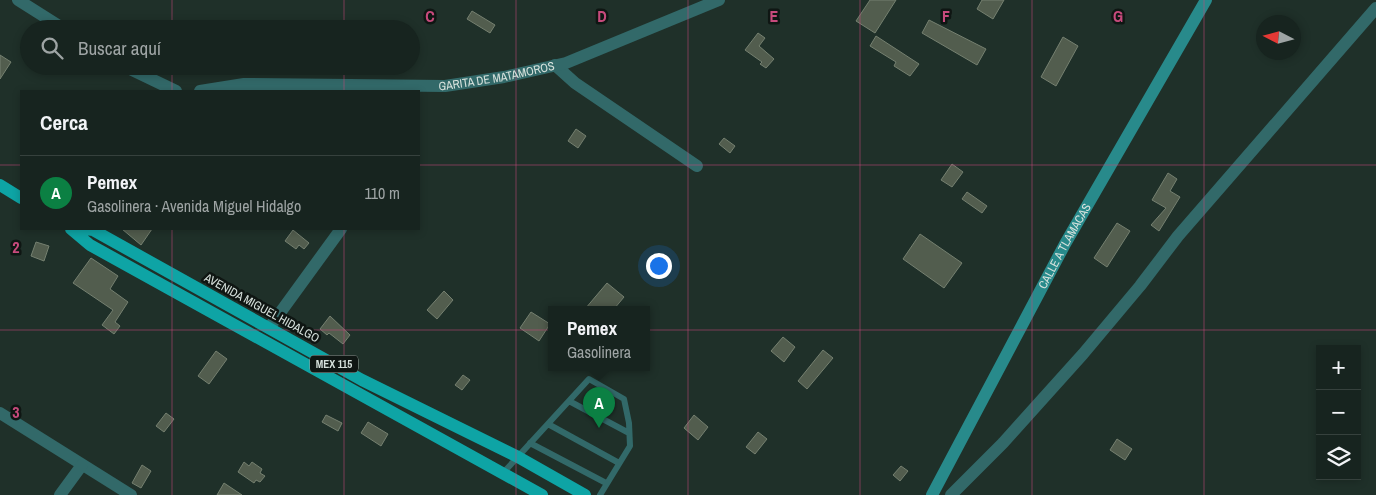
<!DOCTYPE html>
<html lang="es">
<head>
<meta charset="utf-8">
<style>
  :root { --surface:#17241f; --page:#202c28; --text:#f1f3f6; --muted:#9ea4a4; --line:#36413d; --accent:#0b8043 }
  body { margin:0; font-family:"Archivo Narrow",sans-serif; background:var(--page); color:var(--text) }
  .controls { position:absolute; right:15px; bottom:15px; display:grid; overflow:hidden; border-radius:0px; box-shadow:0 2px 8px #0003 }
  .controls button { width:45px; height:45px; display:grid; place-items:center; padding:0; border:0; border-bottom:1px solid var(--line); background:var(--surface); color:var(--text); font:25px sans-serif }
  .compass { position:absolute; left:1256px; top:15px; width:45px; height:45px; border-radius:50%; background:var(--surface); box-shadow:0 2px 8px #0003; rotate:276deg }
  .you { position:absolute; left:658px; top:265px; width:18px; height:18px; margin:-12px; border:4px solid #fff; border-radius:50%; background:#1a73e8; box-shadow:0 0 0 8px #1a73e833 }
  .badge { display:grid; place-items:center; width:32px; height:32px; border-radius:50%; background:var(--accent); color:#fff; font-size:16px; font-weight:700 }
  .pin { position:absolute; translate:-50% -41px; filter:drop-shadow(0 1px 2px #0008) }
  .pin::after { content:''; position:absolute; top:26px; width:18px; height:15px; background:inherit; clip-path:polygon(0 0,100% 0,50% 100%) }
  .popup { position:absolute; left:548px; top:306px; width:102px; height:65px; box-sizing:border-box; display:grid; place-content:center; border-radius:0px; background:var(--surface); filter:drop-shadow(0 1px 4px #0005); font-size:16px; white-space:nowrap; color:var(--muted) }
  .popup b { font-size:19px; color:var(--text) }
  .popup::after { content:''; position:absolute; left:50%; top:100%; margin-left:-10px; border:10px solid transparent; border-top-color:var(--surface) }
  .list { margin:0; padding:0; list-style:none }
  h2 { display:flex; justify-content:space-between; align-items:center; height:65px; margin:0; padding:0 20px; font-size:21px }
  h2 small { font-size:16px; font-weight:400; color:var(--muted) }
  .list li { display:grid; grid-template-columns:32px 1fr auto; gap:15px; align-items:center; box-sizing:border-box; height:75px; padding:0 20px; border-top:1px solid var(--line) }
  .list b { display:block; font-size:19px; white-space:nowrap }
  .list p { margin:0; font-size:16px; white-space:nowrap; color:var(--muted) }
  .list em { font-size:16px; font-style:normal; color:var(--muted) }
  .icon { flex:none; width:28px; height:28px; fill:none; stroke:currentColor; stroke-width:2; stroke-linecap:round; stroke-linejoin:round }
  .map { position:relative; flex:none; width:1376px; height:495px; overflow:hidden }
  .search { position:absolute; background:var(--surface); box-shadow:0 2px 8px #0003; left:20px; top:20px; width:400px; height:55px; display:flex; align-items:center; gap:12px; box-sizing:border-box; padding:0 18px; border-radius:28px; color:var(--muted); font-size:19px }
  .panel { position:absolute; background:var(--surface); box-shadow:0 2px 8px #0003; left:20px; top:90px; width:400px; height:140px; border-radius:0px }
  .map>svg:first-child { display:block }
  .building { fill:#525d4e; stroke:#758070 }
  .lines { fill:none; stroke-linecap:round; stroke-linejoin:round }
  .lane { stroke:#326969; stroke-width:6 }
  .street { stroke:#326969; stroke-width:12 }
  .secondary { stroke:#288a8b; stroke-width:12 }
  .primary { stroke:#0ea4a5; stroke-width:12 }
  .grid { fill:none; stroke:#c74a7c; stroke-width:1; stroke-opacity:0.55 }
  .labels { text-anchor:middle; stroke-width:5; stroke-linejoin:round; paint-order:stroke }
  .shield { fill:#0f1613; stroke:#9ba5a0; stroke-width:1 }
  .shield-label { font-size:11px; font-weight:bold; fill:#d7e2dd }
  .street-label { font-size:12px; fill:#d7e2dd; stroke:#0f1613 }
  .grid-label { font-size:16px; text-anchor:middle; font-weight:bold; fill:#c74a7c; stroke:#0f1613; stroke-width:5; stroke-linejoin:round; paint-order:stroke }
</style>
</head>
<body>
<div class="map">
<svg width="1376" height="495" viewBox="0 0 1376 495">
  <rect width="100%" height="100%" fill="#1f3029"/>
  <!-- building -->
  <path class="building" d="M870,0H896L875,33L856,21Z
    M982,0H1004L993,19L977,9Z
    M472,11L495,25L490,33L467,19Z
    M929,20L986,49L977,65L922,33Z
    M758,33L765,38L759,46L774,59L766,68L760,64L762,62L745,50Z
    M876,36L919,64L910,76L894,66L896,62L870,46Z
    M1063,37L1078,46L1056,86L1041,77Z
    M0,55L11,62L0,79Z
    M576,129L586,136L578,148L568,141Z
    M724,138L735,146L730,153L719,144Z
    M952,164L963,172L952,187L941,180Z
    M1168,173L1177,179L1170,191L1180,197L1159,231L1151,225L1166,208L1152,200Z
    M967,192L987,206L982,213L962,199Z
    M1117,223L1130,231L1107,267L1094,258Z
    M122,229H152L141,245Z
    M293,230L309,243L304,249L299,245L296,249L285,241Z
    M920,234L962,263L944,288L903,259Z
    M36,242L49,246L44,261L31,256Z
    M91,258L118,276L110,289L128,302L115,322L120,326L114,334L102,325L113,310L73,283Z
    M607,283L624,297L614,309H585Z
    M444,291L453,300L437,319L427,310Z
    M531,312L550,324L539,341L520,328Z
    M330,316L350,335L343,344L329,333L327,335L320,329Z
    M783,337L795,347L784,362L771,351Z
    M823,350L833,358L807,389L798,381Z
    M216,351L227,359L209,384L198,376Z
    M463,375L470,380L462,390L455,385Z
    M166,413L174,419L164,432L156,426Z
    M326,415L342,423L338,431L322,422Z
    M694,415L708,427L698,440L684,428Z
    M368,422L388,434L381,446L361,433Z
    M758,432L767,439L755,454L746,447Z
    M1117,439L1132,449L1125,460L1110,450Z
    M244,462L249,466L252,462L262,469L260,473L265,476L260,482L256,480L254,483L238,472Z
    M142,465L151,471L141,488L132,483Z
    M901,466L908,471L900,481L893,475Z
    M224,483L242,495H217Z"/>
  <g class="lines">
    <!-- lane -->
    <path class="lane" d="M569,401L629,433
      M548,424L619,463
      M530,443L606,483
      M503,473L589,379L624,399L629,423L630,446L600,495"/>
    <!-- street -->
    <g class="street">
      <path d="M18,0L64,29"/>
      <path d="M555,65L575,83L697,166"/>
      <path d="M124,66L176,91"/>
      <path id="s1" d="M200,91L244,84L445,86L504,77L566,63L719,0"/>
      <path d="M269,328L341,229"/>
      <path d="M0,413L131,495"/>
      <path d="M60,495L82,465"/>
      <path d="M951,495L1003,443L1083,354L1140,286L1178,236L1376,8"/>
    </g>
    <!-- secondary -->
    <path class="secondary" id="s2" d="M932,495L1065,244L1206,0"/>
    <!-- primary -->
    <path class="primary" d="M0,185L21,198
      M71,229L90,245L542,495
      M86,229L93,230L362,380L518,457L585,495"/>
  </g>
  <!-- grid -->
  <path class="grid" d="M172,0V29M344,0V29M516,0V495M688,0V495M860,0V495M1032,0V495M1204,0V495M172,66V91M344,66V91M0,165H21M419,165H1376M172,229V495M344,229V495M0,330H1376"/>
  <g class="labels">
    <!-- shield labels -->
    <rect class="shield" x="310" y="355.5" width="48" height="17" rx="4"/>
    <g class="shield-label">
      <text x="334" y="368">MEX 115</text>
    </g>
    <!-- street labels -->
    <g class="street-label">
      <text dy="4" stroke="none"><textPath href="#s1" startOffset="298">GARITA DE MATAMOROS</textPath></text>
      <text dy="4" stroke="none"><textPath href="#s2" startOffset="282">CALLE A TLAMACAS</textPath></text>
      <text transform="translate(262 308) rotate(29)" y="4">AVENIDA MIGUEL HIDALGO</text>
    </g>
  </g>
  <g class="grid-label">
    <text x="430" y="22">C</text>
    <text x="602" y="22">D</text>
    <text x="774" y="22">E</text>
    <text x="946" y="22">F</text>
    <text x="1118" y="22">G</text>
    <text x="16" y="253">2</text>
    <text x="16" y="418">3</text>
  </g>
</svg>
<div class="controls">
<button>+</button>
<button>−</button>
<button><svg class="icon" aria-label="layers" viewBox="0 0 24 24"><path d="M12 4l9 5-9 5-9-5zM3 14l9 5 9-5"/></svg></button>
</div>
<svg class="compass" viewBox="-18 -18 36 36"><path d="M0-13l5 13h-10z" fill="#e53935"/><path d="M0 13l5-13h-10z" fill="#9ea4a4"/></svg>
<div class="you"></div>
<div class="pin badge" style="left:599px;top:428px">A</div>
<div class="popup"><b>Pemex</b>Gasolinera</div>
<div class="search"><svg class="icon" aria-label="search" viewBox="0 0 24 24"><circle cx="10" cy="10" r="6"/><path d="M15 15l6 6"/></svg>Buscar aquí</div>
<section class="panel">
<h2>Cerca<small></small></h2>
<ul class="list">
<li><span class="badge">A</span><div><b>Pemex</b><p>Gasolinera · Avenida Miguel Hidalgo</p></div><em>110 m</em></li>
</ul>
</section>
</div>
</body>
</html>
